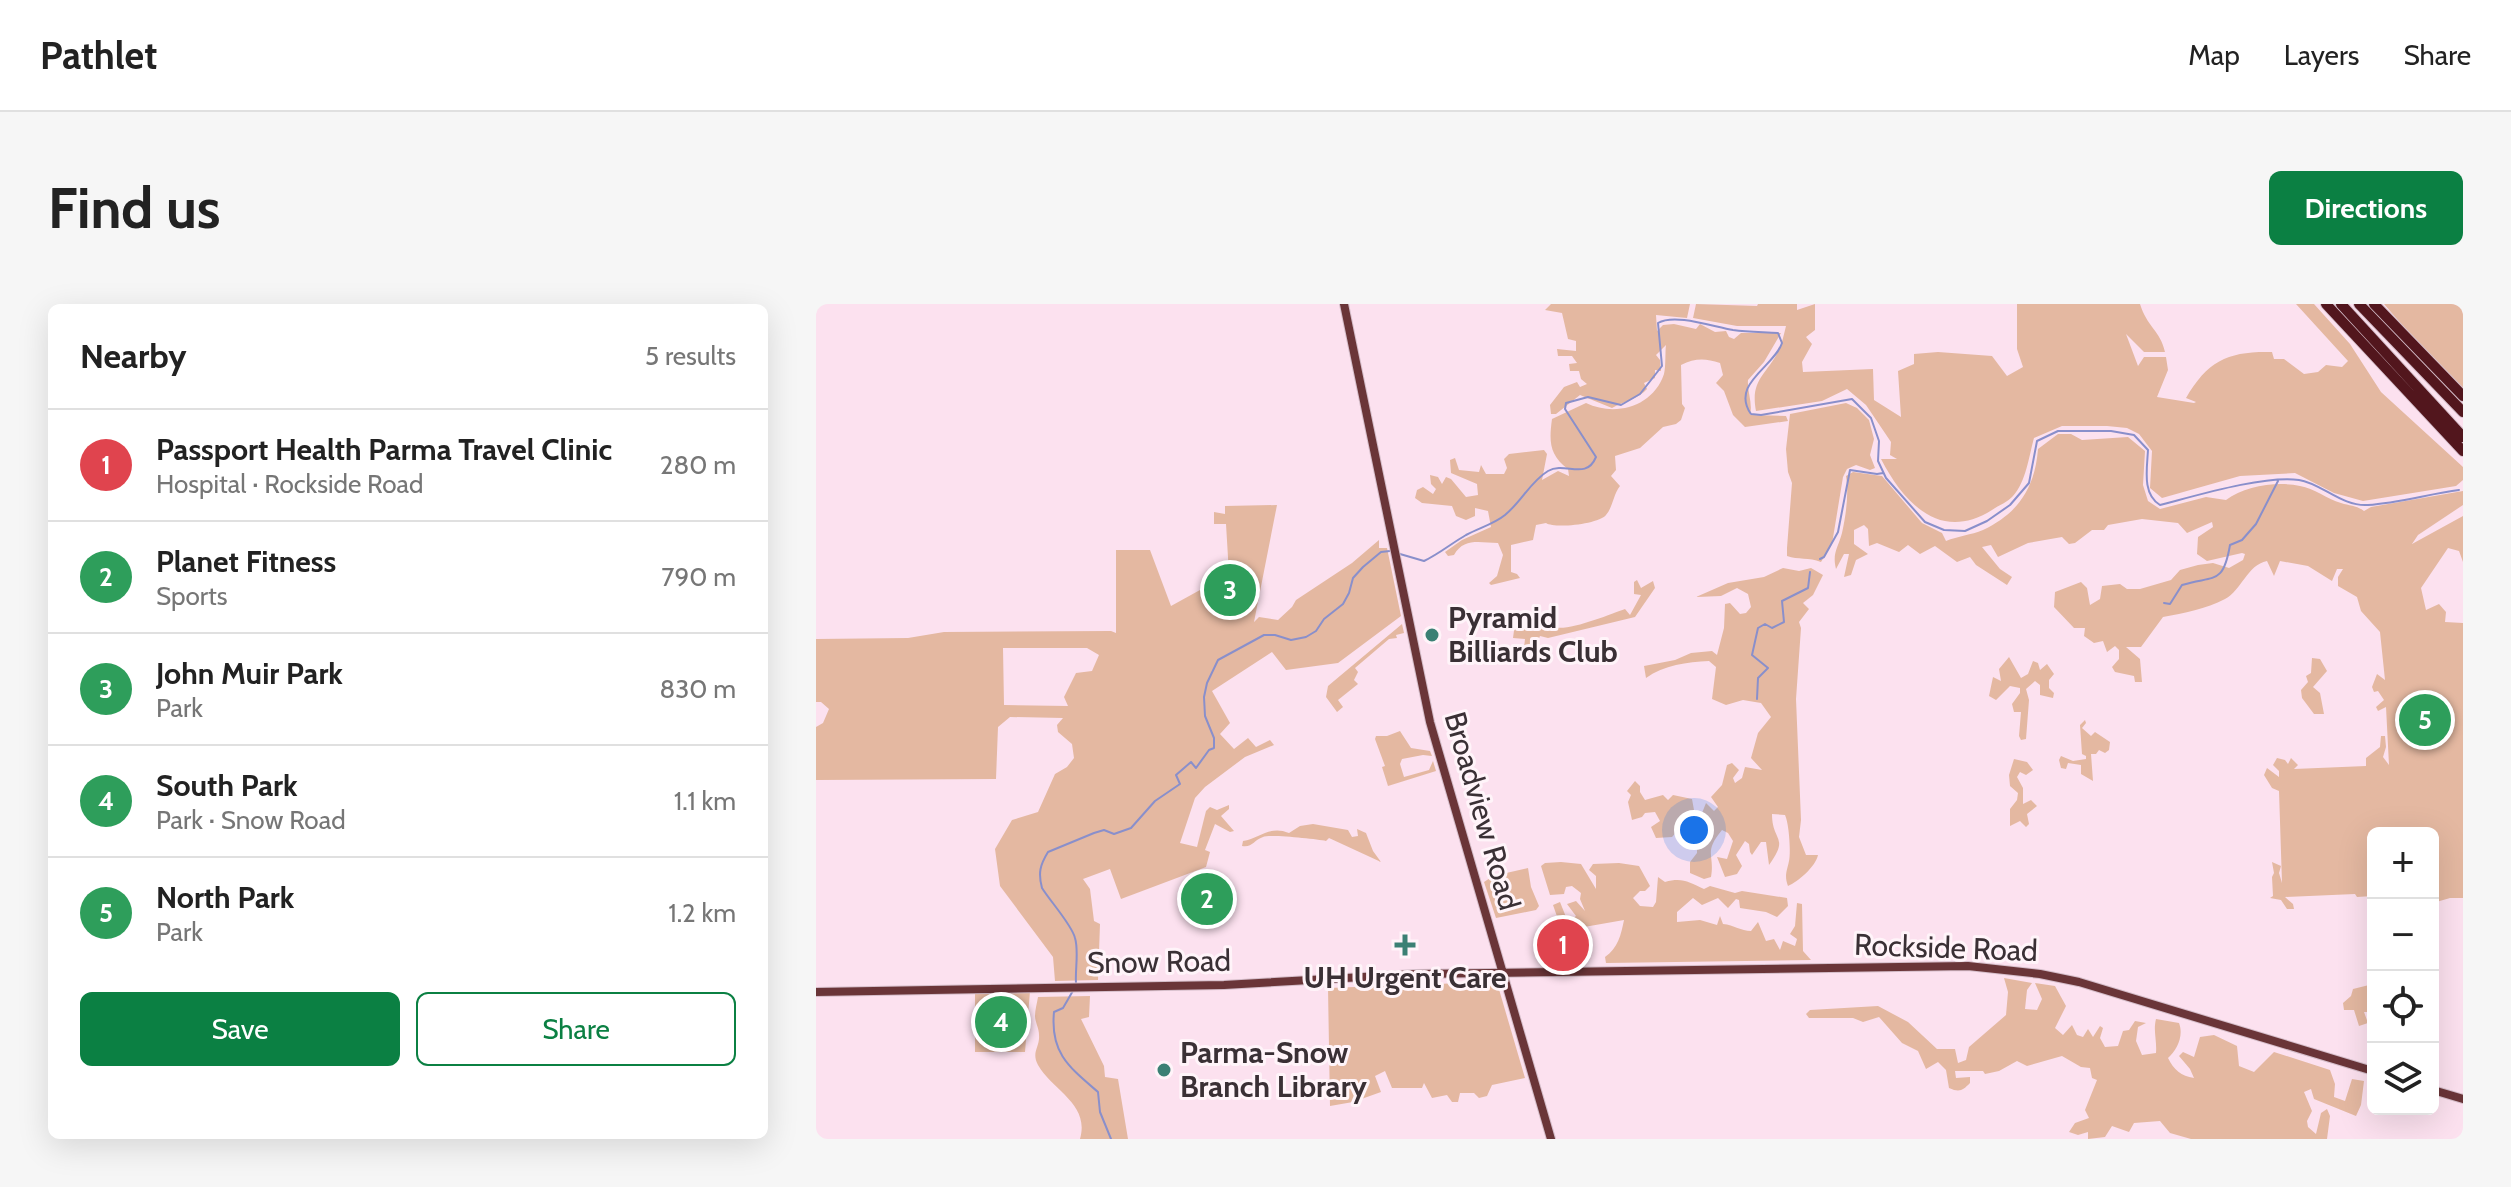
<!DOCTYPE html>
<html lang="en">
<head>
<meta charset="utf-8">
<style>
  :root { --surface:#fff; --page:#f6f6f6; --text:#222; --muted:#767676; --line:#e0e0e0; --accent:#0b8043 }
  body { margin:0; font-family:Cabin,sans-serif; background:var(--page); color:var(--text) }
  .controls { position:absolute; right:24px; bottom:24px; display:grid; overflow:hidden; border-radius:12px; box-shadow:0 8px 32px #0002 }
  .controls button { width:72px; height:72px; display:grid; place-items:center; padding:0; border:0; border-bottom:2px solid var(--line); background:var(--surface); color:var(--text); font:40px sans-serif }
  .you { position:absolute; left:878px; top:526px; width:28px; height:28px; margin:-20px; border:6px solid #fff; border-radius:50%; background:#1a73e8; box-shadow:0 0 0 12px #1a73e833 }
  .badge { display:grid; place-items:center; width:52px; height:52px; border-radius:50%; background:var(--accent); color:#fff; font-size:26px; font-weight:700 }
  .pin { position:absolute; translate:-50% -50%; border:4px solid #fff; box-shadow:0 2px 8px #0006 }
  .list { margin:0; padding:0; list-style:none }
  h2 { display:flex; justify-content:space-between; align-items:center; height:104px; margin:0; padding:0 32px; font-size:34px }
  h2 small { font-size:26px; font-weight:400; color:var(--muted) }
  .list li { display:grid; grid-template-columns:52px 1fr auto; gap:24px; align-items:center; box-sizing:border-box; height:112px; padding:0 32px; border-top:2px solid var(--line) }
  .list b { display:block; font-size:30px; white-space:nowrap }
  .list p { margin:0; font-size:26px; white-space:nowrap; color:var(--muted) }
  .list em { font-size:26px; font-style:normal; color:var(--muted) }
  .actions { display:flex; gap:16px; padding:24px 32px }
  .actions a { flex:1; padding:18px 0; border:2px solid var(--accent); border-radius:12px; text-align:center; font-size:28px; color:var(--accent) }
  .actions .main { background:var(--accent); color:#fff }
  .icon { flex:none; width:44px; height:44px; fill:none; stroke:currentColor; stroke-width:2; stroke-linecap:round; stroke-linejoin:round }
  .map { position:relative; flex:none; width:1647px; height:835px; overflow:hidden; border-radius:12px }
  header { display:flex; align-items:center; gap:48px; box-sizing:border-box; height:112px; padding:0 40px; background:var(--surface); border-bottom:2px solid var(--line) }
  header strong { font-size:38px }
  nav { display:flex; gap:44px; margin-inline-start:auto; font-size:28px }
  .intro { display:flex; align-items:center; justify-content:space-between; box-sizing:border-box; height:192px; padding:0 48px }
  h1 { margin:0; font-size:56px }
  .button { padding:20px 36px; border-radius:12px; background:var(--accent); color:#fff; font-size:28px; font-weight:700 }
  main { display:flex; gap:48px; padding:0 48px }
  aside { flex:1; background:var(--surface); border-radius:12px; box-shadow:0 8px 32px #0002 }
  .map>svg:first-child { display:block }
  .green { fill:#e4b8a1; fill-rule:evenodd }
  .lines { fill:none; stroke-linecap:round; stroke-linejoin:round }
  .stream { stroke:#898fcb; stroke-width:2 }
  .major-casing { stroke:#d5beca; stroke-width:10 }
  .highway-casing { stroke:#d5beca; stroke-width:12 }
  .major { stroke:#6a3538; stroke-width:8 }
  .highway { stroke:#52161d; stroke-width:10 }
  .poi-dot { fill:#3b8074; stroke:#fff4f9; stroke-width:3 }
  .labels { text-anchor:middle; stroke-width:6; stroke-linejoin:round; paint-order:stroke }
  .poi-label { font-size:30px; font-weight:bold; fill:#3a3035; stroke:#fff4f9; text-anchor:start }
  .street-label { font-size:30px; fill:#3a3035; stroke:#fff4f9 }
</style>
</head>
<body>
<header>
<strong>Pathlet</strong>
<nav><a>Map</a><a>Layers</a><a>Share</a></nav>
</header>
<div class="intro"><h1>Find us</h1><a class="button">Directions</a></div>
<main>
<aside>
<h2>Nearby<small>5 results</small></h2>
<ul class="list">
<li><span class="badge" style="background:#e0444e">1</span><div><b>Passport Health Parma Travel Clinic</b><p>Hospital · Rockside Road</p></div><em>280 m</em></li>
<li><span class="badge" style="background:#2e9e5b">2</span><div><b>Planet Fitness</b><p>Sports</p></div><em>790 m</em></li>
<li><span class="badge" style="background:#2e9e5b">3</span><div><b>John Muir Park</b><p>Park</p></div><em>830 m</em></li>
<li><span class="badge" style="background:#2e9e5b">4</span><div><b>South Park</b><p>Park · Snow Road</p></div><em>1.1 km</em></li>
<li><span class="badge" style="background:#2e9e5b">5</span><div><b>North Park</b><p>Park</p></div><em>1.2 km</em></li>
</ul>
<div class="actions"><a class="main">Save</a><a>Share</a></div>
</aside>
<div class="map">
<svg width="1647" height="835" viewBox="0 0 1647 835">
  <rect width="100%" height="100%" fill="#fce1ef"/>
  <!-- green -->
  <path class="green" d="M735,0H874L871,14L840,11L841,27L847,21L858,20L880,25L884,20L899,28L910,27L913,33L918,35L925,29H965L948,58L932,76C931,88 937,99 934,111L970,112L972,117L929,123L917,111L908,87L900,79L907,71L904,59C889,54 879,54 865,61L866,100L869,104L865,116L860,120L847,123L824,144L799,152L800,166L795,172L804,182C797,191 797,203 790,211C783,220 739,225 730,219L720,221L717,236L695,241V268L701,270L704,274L675,281L673,279L681,272L687,251L682,239C665,239 648,233 638,251L632,252L629,248L646,236L675,223L672,207L659,204V212L650,216L640,212L636,202L606,199L599,194L601,186L607,183L617,190L620,185L615,180L614,171L622,173L626,180L630,173L635,175L650,193L662,191L661,180L635,169L634,156L639,154L643,166L663,168L665,161L670,170H688L691,164L688,155L693,150L728,146L731,150L726,176L742,167L753,172L752,165C733,151 733,137 736,115L770,99C799,113 837,103 848,70C850,62 849,47 850,41L840,51L844,56L845,67L839,66V74L828,79L831,85C823,94 807,98 796,104L764,91L740,110H735L734,101L748,83L761,78L764,83L771,80L765,75L763,67H754L753,60L761,59L756,52H742L741,45L760,47V37L752,35L746,9L729,6Z
    M880,0L941,2L942,0H981V6L999,0V26L990,33L996,40L986,58L987,68L1057,65L1058,96L1085,113L1082,67L1098,60V50L1122,48L1176,52L1191,72L1207,63L1201,45V0H1324C1331,23 1344,26 1349,48H1328L1310,30L1322,62L1328,53H1350L1352,66L1341,93L1378,99L1380,98L1370,94C1392,56 1413,47 1456,48L1458,55H1468L1488,70L1502,68L1510,61L1526,63L1532,57L1480,0H1498L1534,40L1565,88L1647,163V176L1640,182L1547,197L1518,189L1479,169L1424,172L1346,194L1334,184L1336,147L1323,130L1311,124L1291,122H1246L1218,134C1213,152 1210,178 1197,192C1192,198 1183,201 1176,206C1125,238 1089,201 1065,155H1081L1074,151L1075,138L1050,101L1031,85L1006,97L940,107C934,76 950,71 962,48C966,40 968,30 970,22H921L877,14Z
    M1568,0H1647V92Z
    M1030,99L1041,104L1053,116L1058,135L1054,151L1059,164L1054,166L1040,161L1031,165L1027,173L1016,240L1005,258C993,253 982,256 971,252V244L976,179L972,168L970,145L974,110Z
    M1242,130H1255L1266,136L1312,133L1329,147L1327,181L1332,197L1344,205L1390,193L1410,196C1429,182 1461,177 1484,182C1498,184 1511,195 1525,199C1534,202 1540,201 1548,207L1555,203L1647,187V201L1602,231L1596,240L1647,212V258L1643,247L1632,244L1605,284L1610,306L1623,300L1630,308L1629,318L1647,319V594H1634L1617,599V529H1557V592L1541,593L1539,590L1469,593L1477,600L1478,605H1471L1465,596L1454,594L1457,592L1456,573L1458,569L1456,558L1465,562L1463,569L1466,579L1463,487L1456,484L1448,471L1451,464L1463,473V467L1457,461L1461,454L1469,456L1472,460L1475,454L1482,461L1478,465L1550,462V454L1564,443L1565,432H1569L1570,443L1567,453L1573,461L1570,403L1562,407L1560,403L1568,396L1562,387L1558,388L1556,383L1561,370L1569,376L1564,328L1545,307L1541,293L1522,282V273L1527,265H1521L1516,277L1492,262L1464,257L1458,272L1451,257C1431,261 1426,286 1409,295C1390,305 1368,309 1347,313L1325,343H1310L1324,355L1326,378H1319L1318,372L1299,368L1296,363L1303,355V346L1299,342L1291,348L1287,337L1278,339L1268,332L1269,324H1258L1238,303L1239,288L1265,278L1271,284L1274,301L1284,295L1286,282L1304,280L1311,285H1324L1355,276L1364,266L1382,261L1397,259L1413,264L1427,256L1429,250L1426,249L1391,257L1381,250L1382,233L1397,223L1396,218L1371,229L1362,219L1326,215L1292,221L1288,226H1276L1259,239L1253,240L1246,233L1212,239L1182,253L1175,241L1166,243L1184,265L1196,273L1191,281L1160,261L1154,253L1141,258L1119,242L1104,250L1092,241L1083,248L1061,239L1053,242L1052,225L1048,221L1038,226V240L1052,250L1040,256L1035,271L1028,273L1033,250H1028L1020,265C1016,249 1022,244 1026,229C1030,211 1033,189 1030,172L1037,168L1066,172L1106,219L1126,229L1130,237C1142,232 1155,231 1167,226C1203,209 1219,183 1222,145Z
    M461,201L438,318L443,313L462,316L476,303L480,296L536,259L563,236V244H571L585,312L522,359L470,366L456,348L396,387L414,419L404,430L418,445L432,434L440,443L454,436L458,441L429,453L389,483L379,494L364,539L381,543L390,507L394,503L401,506L413,501V505L405,512L418,527L414,528L399,520L389,546L394,548L390,563L305,595L294,565L267,575L274,585L278,617L284,620L282,676L239,677L237,653L184,582L179,545L196,516L222,508L239,470L251,463L258,454L256,440L242,428L241,421L247,414L194,413L182,423L180,475L0,476V423L7,419L13,405L5,398H0V335L92,334L128,328L295,327L300,329V246H334L355,302L413,270L410,220H398V208L409,210V202ZM187,344H271L283,351L276,367L260,369L248,393L252,402L188,401Z
    M967,264L983,267L995,264L1007,271L997,291L987,299L993,305L983,318L985,324L980,395L985,516L983,533L990,551H1002C1000,562 982,578 972,582C968,571 971,567 973,557C975,548 973,519 969,511L956,510C956,538 974,532 953,561L950,538H945L936,551L934,548L933,540L929,537L920,551L926,562L921,570L909,573L901,553L911,555L917,537L912,529L906,526C887,549 899,550 895,573L888,575L874,569V558L881,549V532L868,520L856,533L840,534L835,523L844,517L839,508L829,509L826,513L816,516L812,498L815,491L811,487L819,477L824,482V488L829,496L847,491L852,496L857,491L876,495L878,506L886,509L890,499L898,507L902,503L895,493L906,481L911,461L916,459L923,466L917,474L919,479L926,474L929,463L946,466L935,454L942,429L955,413L945,399L927,396L910,401L896,395L900,363L893,357C871,358 848,361 830,374L828,362L859,356L875,349L896,347L901,351L908,324L909,300L914,299L924,310L930,309L935,303L932,290L921,284L905,292L880,293L912,279L948,273Z
    M821,276L825,284L837,277L839,284L819,313L732,334L724,332L719,343L708,344L709,335L697,334L699,319L727,314C728,315 737,322 738,323C751,328 795,310 809,305L814,311L825,291L818,290V278Z
    M586,320L588,329L580,331L581,334L573,335L539,364L542,368L538,376L542,380L522,396L527,403L521,408L510,393L512,382Z
    M1193,353L1205,374L1212,370L1217,357L1222,359L1224,366L1231,360L1238,370L1233,376V384L1238,389L1237,394L1224,391V381L1219,377L1210,385L1213,396L1210,435L1205,436L1203,432L1205,408H1198L1196,400L1204,389V384L1194,382L1180,396L1173,392L1177,373L1185,377L1183,365Z
    M1496,354L1504,355L1511,367L1497,383L1504,389L1508,410H1498L1486,394L1485,386L1492,378L1490,372L1495,369Z
    M1269,416L1270,419L1266,424L1275,432L1279,428L1294,438L1293,446L1289,449L1283,446L1280,450H1275L1277,477L1265,470V461L1252,459L1250,465L1245,464L1243,456L1245,452L1257,457L1270,455V452L1266,450L1264,421Z
    M584,427L595,444L614,447L616,452L607,451L586,455L584,460L588,473L613,466L617,457L620,467L572,482L566,463L569,462L559,435L560,432H571Z
    M1198,455L1211,458L1217,466L1210,471L1204,468L1201,473L1207,484V500L1215,496L1221,502L1211,510L1213,520L1210,523L1204,517L1194,522V505L1201,496L1202,489L1194,482L1193,471Z
    M497,520L532,526L536,533L542,532L541,525L550,529L557,547L565,558L513,534L510,537C500,535 453,530 447,533C438,536 436,544 426,542L427,537C444,534 454,521 473,529L484,522Z
    M745,558L765,560L780,585V572L773,566L777,560L803,559L823,562L834,582L829,587H824L817,594L824,602L837,603L840,598L842,573L849,578C866,573 873,578 888,585L894,582L919,589L926,587L971,594L972,602L961,613L950,608L924,604L923,596L920,595L912,604L902,594L886,601L877,594L861,608V618L884,616L901,621L904,612L907,620C918,621 925,627 935,627L942,618L950,637L958,635L964,646L967,637L979,642L981,635L974,630L979,622L981,599L986,600L987,647L995,656L790,659L789,653C802,644 805,631 808,616L751,626L744,621L737,601L744,598L752,618L760,612L751,600L760,597L769,607L764,595L765,589L756,582L750,583L748,590L734,591L725,562L729,559Z
    M712,564L715,583L723,602L720,606L680,614L668,578L677,572Z
    M1188,674L1216,679L1211,686L1209,705L1221,706L1226,695L1219,679L1239,682L1250,702L1239,724L1247,731L1256,721L1261,731L1267,733L1272,725L1277,733L1284,722L1287,724L1284,734L1289,743L1302,742L1307,727L1313,726L1319,717L1330,719L1322,723L1320,737L1326,751L1340,749C1341,736 1337,727 1340,715L1363,719C1368,732 1361,746 1352,754C1358,766 1365,772 1378,774L1374,765L1363,752L1367,748L1378,753L1384,733L1398,731L1421,742L1423,762L1438,768L1458,748L1514,766L1519,780L1518,793L1529,797L1536,775L1548,777L1545,801L1540,812L1498,795L1495,785L1488,788L1496,807L1491,817L1492,823L1500,830L1505,809L1511,805L1514,812L1511,835H1375L1354,829L1344,817L1318,819L1313,828L1296,822L1289,833L1272,835V828L1262,831L1253,828L1259,819L1273,814L1269,806L1281,776L1276,774L1274,764L1265,763L1246,752L1211,762L1201,757L1183,767L1169,770L1167,767H1139L1140,774L1154,773V779C1147,786 1144,789 1133,784L1130,766L1122,758L1110,765L1102,747L1086,739L1063,713L1047,718L1037,714H993L990,710L994,706L1062,702L1092,718L1121,745H1139L1142,759L1150,756L1153,743L1190,711L1192,688Z
    M674,678L682,682L709,774L676,781L671,792L663,794L658,789H644L642,798H636L631,791L616,794L608,779L606,784H576L569,767L559,772L565,788L537,798L514,802L512,684Z
    M1557,680V715L1553,708H1548L1552,719L1543,722L1538,706H1528L1527,699L1535,692L1537,685Z
    M214,687L209,748H159V688Z
    M274,692L273,713L265,715L288,762L289,773L302,775L312,835H264C274,800 237,787 222,761C215,748 224,743 223,731C223,724 219,718 219,712C219,706 221,699 222,693Z"/>
  <g class="lines">
    <!-- stream -->
    <path class="stream" d="M584,250L608,257C623,250 636,239 650,231C663,224 678,220 689,211C705,198 715,177 732,167C749,157 770,177 780,153L749,105L750,99L772,93L805,101L824,90L846,62L842,19C859,9 898,23 917,26C932,28 947,28 962,29L966,39C958,63 914,80 935,110L945,111L1036,95L1055,114L1063,137L1062,157L1070,174L1109,218L1128,226L1149,227L1171,217L1194,201L1213,179L1221,137L1242,127H1295L1318,131L1332,146C1331,165 1326,190 1344,201C1379,192 1448,171 1483,176C1505,179 1526,203 1552,201C1582,199 1613,190 1643,186
      M1004,255L1008,253L1022,228L1034,166L1061,170L1067,169
      M1348,299L1354,300L1366,281C1398,271 1407,282 1414,241L1426,236L1440,220L1462,177
      M941,395L942,374L952,364L936,351L942,324L949,320L956,324L968,318L966,297L992,284L994,268
      M260,679C259,665 263,647 259,634C256,621 234,597 226,584C222,569 224,561 232,548L278,529L288,526L298,530L315,524L339,497L364,480L360,471L375,458L380,464L393,446L398,444V434L389,412L388,393L391,379L402,356L448,331H459L475,336L490,333L500,327L508,315L527,300L533,289L537,274L547,263L565,248L574,247
      M258,685L247,704L238,708C234,749 253,763 282,788L284,808L295,835"/>
    <!-- major casing -->
    <g class="major-casing">
      <path id="major" d="M528,0L614,418L735,835
        M0,688L408,681L600,670L1152,662L1224,670L1263,678L1557,767
        M1617,786L1647,795"/>
    </g>
    <!-- highway casing -->
    <g class="highway-casing">
      <path id="highway" d="M1510,0L1647,147
        M1525,0L1647,133
        M1543,0L1647,108
        M1558,0L1647,92"/>
    </g>
    <!-- major -->
    <use href="#major" class="major"/>
    <!-- highway -->
    <use href="#highway" class="highway"/>
  </g>
  <!-- markers -->
  <g class="poi-dot">
    <circle cx="616" cy="331" r="8"/>
    <path d="M585 629h8v8h8v8h-8v8h-8v-8h-8v-8h8z"/>
    <circle cx="348" cy="766" r="8"/>
  </g>
  <g class="labels">
    <!-- poi labels -->
    <g class="poi-label">
      <text x="632" y="324">Pyramid<tspan x="632" dy="34">Billiards Club</tspan></text>
      <text x="589" y="684" text-anchor="middle">UH Urgent Care</text>
      <text x="364" y="759">Parma-Snow<tspan x="364" dy="34">Branch Library</tspan></text>
    </g>
    <!-- street labels -->
    <g class="street-label">
      <text transform="translate(666 507) rotate(74)" y="10">Broadview Road</text>
      <text transform="translate(1130 644) rotate(2)" y="10">Rockside Road</text>
      <text transform="translate(343 658) rotate(-1)" y="10">Snow Road</text>
    </g>
  </g>
</svg>
<div class="controls">
<button>+</button>
<button>−</button>
<button><svg class="icon" aria-label="locate" viewBox="0 0 24 24"><circle cx="12" cy="12" r="6"/><path d="M12 2v4M12 18v4M2 12h4M18 12h4"/></svg></button>
<button><svg class="icon" aria-label="layers" viewBox="0 0 24 24"><path d="M12 4l9 5-9 5-9-5zM3 14l9 5 9-5"/></svg></button>
</div>
<div class="you"></div>
<div class="pin badge" style="left:747px;top:641px;background:#e0444e">1</div>
<div class="pin badge" style="left:391px;top:595px;background:#2e9e5b">2</div>
<div class="pin badge" style="left:414px;top:286px;background:#2e9e5b">3</div>
<div class="pin badge" style="left:185px;top:718px;background:#2e9e5b">4</div>
<div class="pin badge" style="left:1609px;top:416px;background:#2e9e5b">5</div>
</div>
</main>
</body>
</html>
